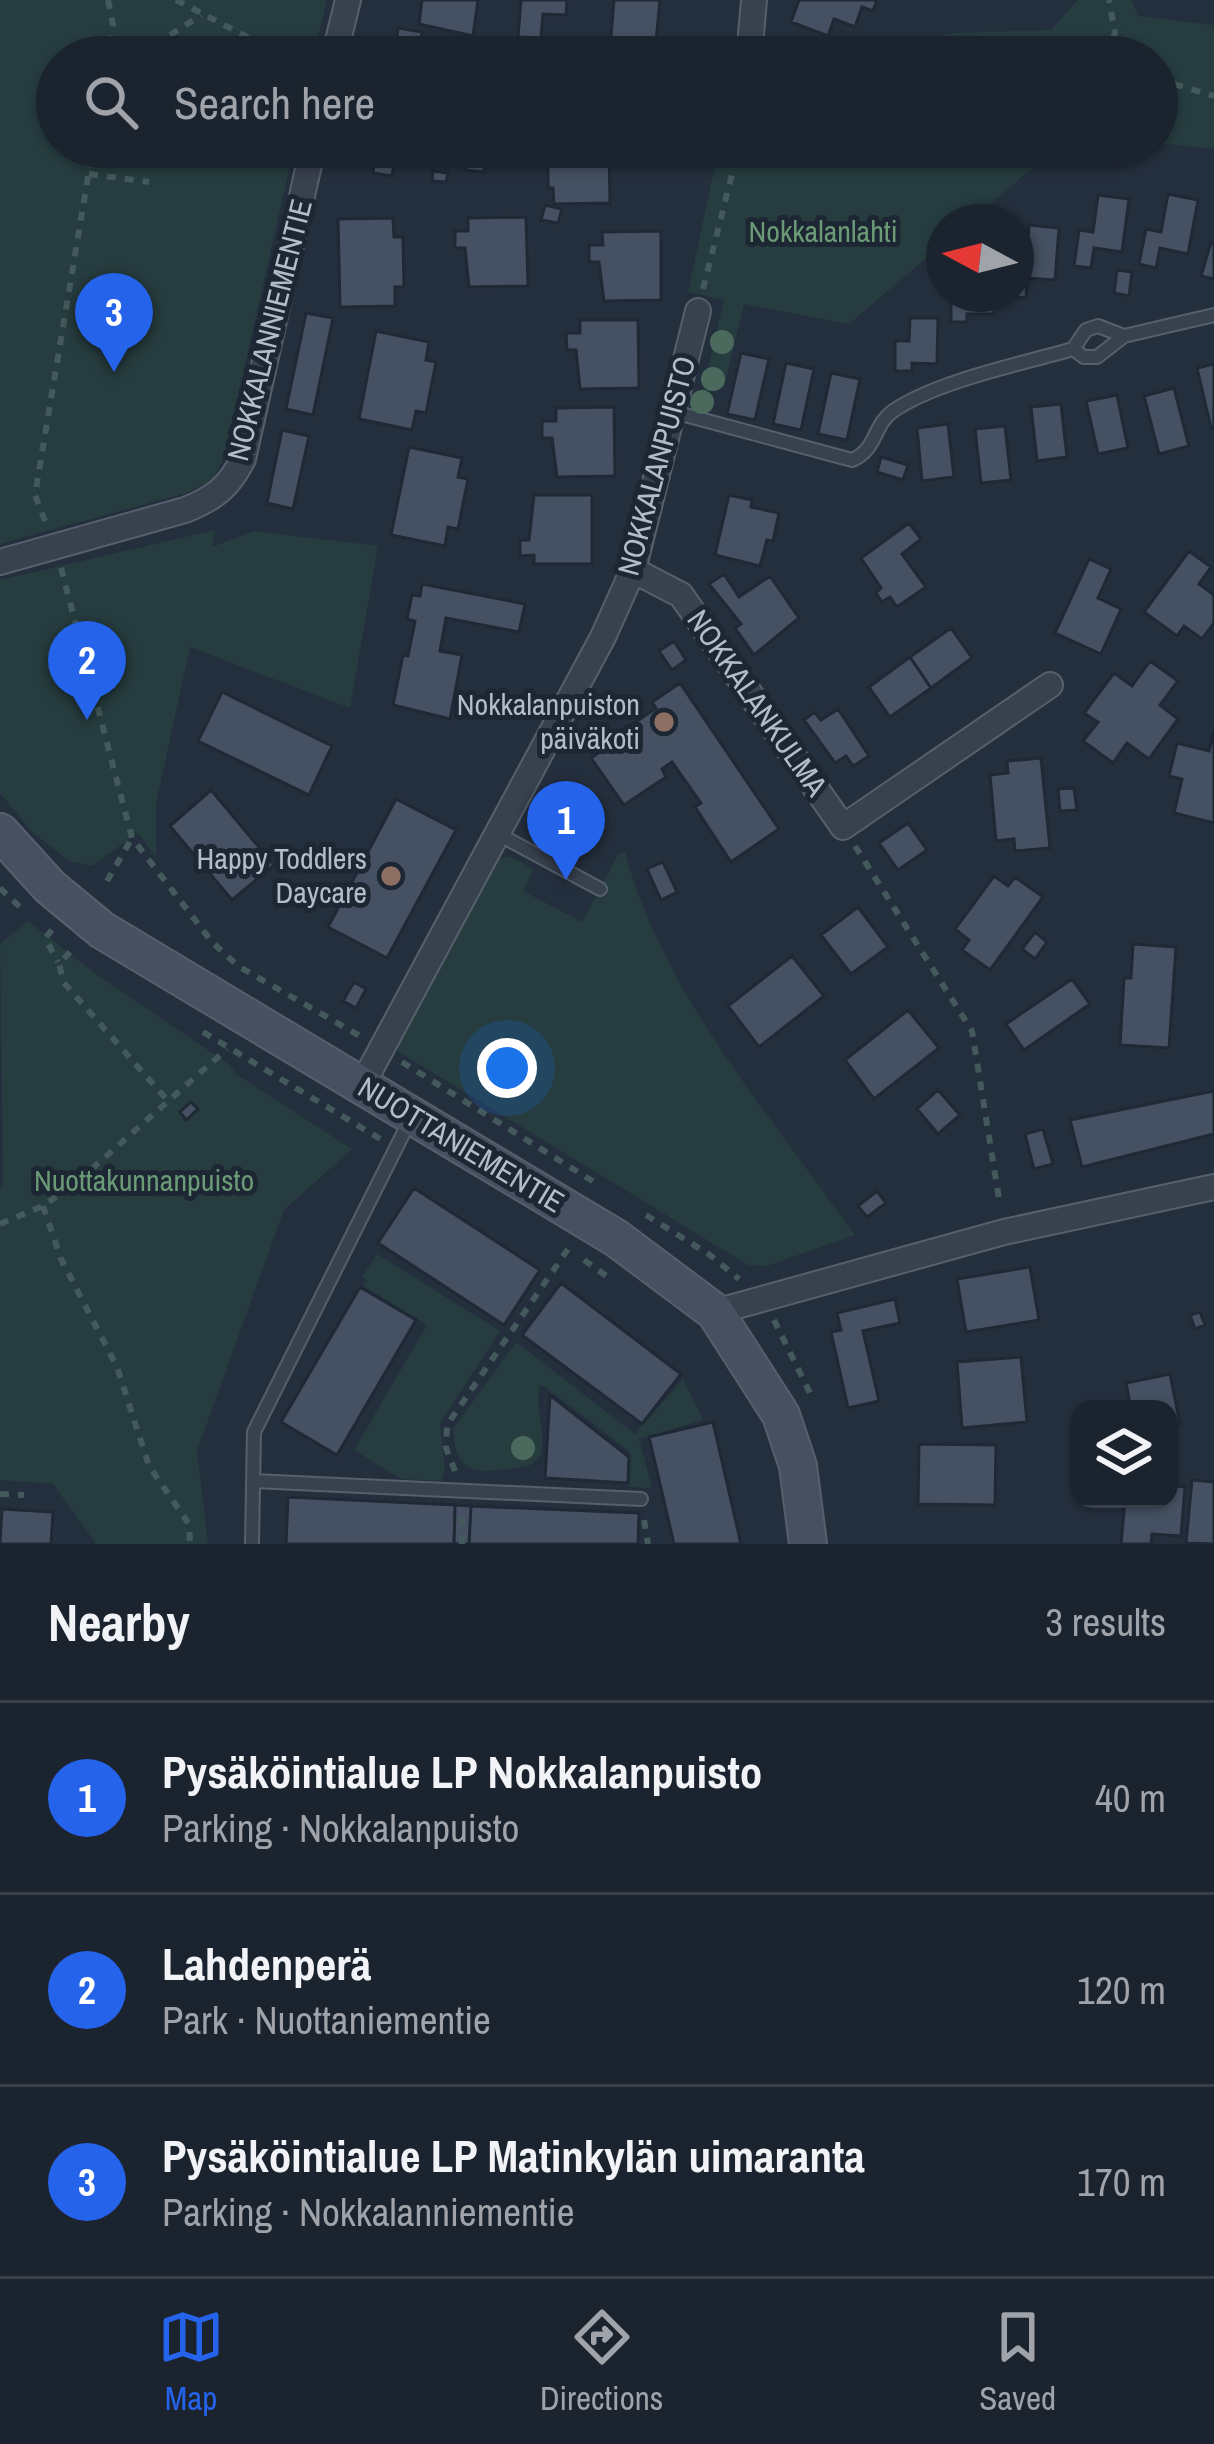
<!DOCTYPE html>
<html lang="en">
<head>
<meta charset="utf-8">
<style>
  :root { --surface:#1b232e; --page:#242b36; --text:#f1f3f6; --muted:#a0a4aa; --line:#39404a; --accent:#2563eb }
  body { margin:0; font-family:"Archivo Narrow",sans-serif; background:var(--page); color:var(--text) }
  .controls { position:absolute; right:36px; bottom:36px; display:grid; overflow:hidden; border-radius:24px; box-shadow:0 3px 9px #0004 }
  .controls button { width:108px; height:108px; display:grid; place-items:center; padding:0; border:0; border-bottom:3px solid var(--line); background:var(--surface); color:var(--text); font:60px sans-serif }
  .compass { position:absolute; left:926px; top:204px; width:108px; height:108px; border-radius:50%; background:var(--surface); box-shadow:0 3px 9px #0004; rotate:277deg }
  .you { position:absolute; left:507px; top:1068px; width:42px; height:42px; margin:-30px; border:9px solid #fff; border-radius:50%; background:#1a73e8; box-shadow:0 0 0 18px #1a73e833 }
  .badge { display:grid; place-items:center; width:78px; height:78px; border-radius:50%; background:var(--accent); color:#fff; font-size:39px; font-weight:700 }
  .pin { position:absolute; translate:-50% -99px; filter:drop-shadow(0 3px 6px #0008) }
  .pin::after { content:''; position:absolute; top:63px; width:42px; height:36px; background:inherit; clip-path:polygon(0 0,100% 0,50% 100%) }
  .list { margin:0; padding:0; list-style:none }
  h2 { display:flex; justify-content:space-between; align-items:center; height:156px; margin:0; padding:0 48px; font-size:51px }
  h2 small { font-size:39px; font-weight:400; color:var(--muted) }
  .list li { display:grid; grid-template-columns:78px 1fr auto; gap:36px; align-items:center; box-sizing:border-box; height:192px; padding:0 48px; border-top:3px solid var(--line) }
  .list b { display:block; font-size:45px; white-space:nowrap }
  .list p { margin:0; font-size:39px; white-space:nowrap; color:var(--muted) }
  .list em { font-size:39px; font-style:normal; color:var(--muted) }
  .icon { flex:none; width:66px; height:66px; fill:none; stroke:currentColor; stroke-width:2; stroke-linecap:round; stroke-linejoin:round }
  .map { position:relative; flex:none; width:1214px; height:1544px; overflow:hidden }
  .search { position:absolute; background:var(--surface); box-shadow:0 3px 9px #0004; left:36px; right:36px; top:36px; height:132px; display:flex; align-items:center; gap:30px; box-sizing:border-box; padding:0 42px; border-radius:66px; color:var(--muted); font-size:45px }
  .sheet { height:732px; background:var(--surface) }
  nav { display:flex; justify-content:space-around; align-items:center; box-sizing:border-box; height:168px; border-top:3px solid var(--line); background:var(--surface); font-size:33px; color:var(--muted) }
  nav a { display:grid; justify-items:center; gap:6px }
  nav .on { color:var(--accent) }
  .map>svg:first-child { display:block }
  .green { fill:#263c3f }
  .building { fill:#455162; stroke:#1f2835; stroke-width:3 }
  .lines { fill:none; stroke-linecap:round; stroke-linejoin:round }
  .service-casing { stroke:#565f6c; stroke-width:16 }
  .minor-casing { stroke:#565f6c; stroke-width:28 }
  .secondary-casing { stroke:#565f6c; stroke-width:40 }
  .path { stroke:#44595c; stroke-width:6; stroke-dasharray:9 9; stroke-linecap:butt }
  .service { stroke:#38414e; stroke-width:12 }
  .minor { stroke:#38414e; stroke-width:24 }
  .secondary { stroke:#465061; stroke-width:36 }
  .tree { fill:#4b6a5d }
  .education-dot { fill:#8d6e63; stroke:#1d2633; stroke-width:4.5 }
  .labels { text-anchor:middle; stroke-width:10; stroke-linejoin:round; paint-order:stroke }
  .park-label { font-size:30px; fill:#6b9a76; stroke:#1d2633 }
  .street-label { font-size:30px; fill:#b4bcc9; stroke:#1d2633 }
  .poi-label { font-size:30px; fill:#b4bcc9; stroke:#1d2633; text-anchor:end }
</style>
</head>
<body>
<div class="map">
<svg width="1214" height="1544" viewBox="0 0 1214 1544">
  <rect width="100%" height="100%" fill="#242f3e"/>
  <!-- green -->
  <path class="green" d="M0,0H327L313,57H57V147H294L225,455L213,480L186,493L0,544Z
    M1078,0H1131L1138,16L1214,25V149L1157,143V57H861L952,33L1051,30Z
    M719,147H1057L969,222H944V243L849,324L744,304L724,387L710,384L705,406L699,405L724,300L688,292Z
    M215,530L212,547L254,531L378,546L350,708L190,647L156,804V857L138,833L92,866L69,861L31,831L0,793V580Z
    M625,852C661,991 773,1119 855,1235L767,1266L748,1265L391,1047L495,858L511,857L534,869L523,891L582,922L618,855Z
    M28,921L96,974L230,1065L236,1074L352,1149L284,1210L197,1451L208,1544H96L53,1484L0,1480V1188L3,1187L0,944Z
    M377,1254L500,1331L440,1424L445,1471L441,1481L401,1479L354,1450L427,1325L363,1286L366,1280L362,1277Z
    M516,1342L635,1434L683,1379L703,1420L639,1439L652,1488L629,1487L631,1453L544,1386H540C534,1417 548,1430 540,1456C531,1467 528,1466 515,1468C477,1473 456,1477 453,1429Z"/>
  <!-- building -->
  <path class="building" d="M422,0H478L473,36L419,24Z
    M521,0H567L566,15L543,14L541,38L518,37Z
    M614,0H660L655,52L610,48Z
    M799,0H877L873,11L862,7L855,27L834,19L828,36L791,22Z
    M398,28L422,32L421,40L431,41L429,57L395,53Z
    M376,147H424L423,155L410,153L409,166L394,164L392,176L373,173Z
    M468,147H515L514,151L502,150L500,162L486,160L484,172L465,170Z
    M552,147H609L610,203L554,204L553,188H548V152H552Z
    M433,171L448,173L446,182L432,181Z
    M1168,194L1198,200L1188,254L1160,248L1156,268L1139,264L1146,229L1161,232Z
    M1098,195L1129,199L1122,252L1094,248L1091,268L1074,266L1079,230L1093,232Z
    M545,205L562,209L558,223L541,220Z
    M526,217L528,286L469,287L465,248H455V231H468V218Z
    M393,218L394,237H403L404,287H395V306L340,307L338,219Z
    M1029,225L1059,228L1055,280L1027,278L1026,298L1008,296L1016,294V262L1026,263Z
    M661,231V300L604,301L599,262H589V245H603L602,232Z
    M1211,242H1214V279L1201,276Z
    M1117,270L1132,272L1129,296L1114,293Z
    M951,294H994V314H967V322H951Z
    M306,313L333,318L313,415L286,409Z
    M910,318H938L937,364L912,363V371H895V341H909Z
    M580,320H638L639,388L580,389L576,350H567L566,333H580Z
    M376,331L429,342L426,360L436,362L426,413L416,411L412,430L359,419Z
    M741,353L769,359L755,420L727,414Z
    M786,363L814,369L801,430L773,424Z
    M1214,364V428H1211L1197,368Z
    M831,373L860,379L847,440L818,434Z
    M1174,388L1189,446L1159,454L1144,396Z
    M1117,395L1128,448L1098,454L1086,401Z
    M1061,404L1067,457L1037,461L1031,407Z
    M614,407L615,476L557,477L552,438H542V421H556V408Z
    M948,424L954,477L922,481L917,428Z
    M1005,426L1011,480L981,483L975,429Z
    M282,430L309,436L293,509L267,503Z
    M409,447L462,458L458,477L468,479L458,529L448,527L445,546L391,535Z
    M881,457L908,465L903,480L877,472Z
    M534,495H592V564H534V555L520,556V540H529Z
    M729,495L752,500L751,507L779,513L773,541L767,540L760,566L715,555Z
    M909,523L921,539L902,554L926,587L897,607L890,597L882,602L876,593L881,588L861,558Z
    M1189,551L1211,567L1199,584L1214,595V623L1202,639L1184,626L1177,636L1144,612Z
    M1089,559L1111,569L1098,598L1121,609L1101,654L1055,633Z
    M724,574L739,597L770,576L799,618L754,655L735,628L741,624L709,584Z
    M422,584L525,604L519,632L446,618L440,651L462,655L450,719L393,705L403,655L408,656L415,621L407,619L412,595L420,596Z
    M951,628L972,658L931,688L910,657Z
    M674,641L686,660L672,670L659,651Z
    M910,657L931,688L890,717L869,687Z
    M1150,661L1178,681L1160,705L1178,719L1149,759L1127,743L1113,763L1083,741L1098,722L1084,713L1114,673L1132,686Z
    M680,683L779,829L731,862L695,807L701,803L672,762L662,769L666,777L624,805L591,758L626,734L624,730L656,708L652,702Z
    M222,692L332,746L309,795L198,741Z
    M838,709L869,756L853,766L846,756L835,763L804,720L814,712L821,720Z
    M1214,731V823L1174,813L1182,779L1169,776L1177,743L1209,751Z
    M1041,758L1050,848L1015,851L1014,839L996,841L990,775L1008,773L1007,761Z
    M1074,788L1077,810L1060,811L1058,789Z
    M211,790L274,865L232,900L170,826Z
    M396,799L456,830L387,958L328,927Z
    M908,823L927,850L898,870L879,843Z
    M663,862L677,892L661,900L647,869Z
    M994,876L1008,886L1015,877L1043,897L990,970L962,950L969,940L955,929Z
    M858,907L888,947L851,974L821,935Z
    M1035,932L1047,942L1035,959L1022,949Z
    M1133,944L1176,947L1169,1048L1120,1045L1124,978H1131Z
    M792,956L824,996L759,1047L728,1006Z
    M1072,979L1090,1004L1024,1050L1006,1024Z
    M354,982L366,989L356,1008L343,1001Z
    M908,1010L939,1048L874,1099L845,1060Z
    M938,1090L960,1115L938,1134L917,1109Z
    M1214,1091V1134L1082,1167L1070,1120Z
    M191,1102L198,1109L186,1120L180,1112Z
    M1043,1129L1053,1164L1034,1169L1025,1134Z
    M414,1188L540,1270L504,1325L378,1243Z
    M877,1191L886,1203L867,1217L858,1206Z
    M1030,1267L1039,1320L966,1332L957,1279Z
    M561,1283L681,1374L642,1424L522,1335Z
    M360,1287L416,1320L337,1455L281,1422Z
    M895,1299L900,1323L863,1331L879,1401L848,1408L831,1332L841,1330L837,1313Z
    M1200,1312L1205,1325L1195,1329L1190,1315Z
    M1021,1357L1027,1422L962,1428L957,1362Z
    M1170,1374L1180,1424L1169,1426V1409H1131L1126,1383Z
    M550,1395L629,1457L628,1483L545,1478Z
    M713,1422L741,1544H674L649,1437Z
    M919,1444L996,1445L995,1505L918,1504Z
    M1192,1480L1214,1482V1544L1186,1543Z
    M1169,1485L1185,1487L1181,1536L1152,1534L1151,1544H1121L1125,1499H1169Z
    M288,1497L455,1505L454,1544H286Z
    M455,1505L471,1506L469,1544H454Z
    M471,1506L639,1513L638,1544H469Z
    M2,1509L53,1512L51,1544H0Z"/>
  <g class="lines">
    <!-- service casing -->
    <g class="service-casing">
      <path id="service" d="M1073,349L1086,330L1098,326L1124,336
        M674,412L852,460C877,450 873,425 893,411C937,381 1021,364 1073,349L1084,357H1097L1124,336L1214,315
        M498,834L600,889
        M253,1481L641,1499
        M252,1544L254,1432L409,1122"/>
    </g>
    <!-- minor casing -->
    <g class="minor-casing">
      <path id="minor" d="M334,57L348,0
        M749,57L754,0
        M0,562L185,510C215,498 229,487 243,459L313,147
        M633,570L681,595L843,827L1050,685
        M362,1085L603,637L633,570L698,311
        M715,1312L1004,1232L1214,1187"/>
    </g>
    <!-- secondary casing -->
    <g class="secondary-casing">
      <path id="secondary" d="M0,832L50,887L102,930L616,1238L715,1312L781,1415L798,1466L808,1544"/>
    </g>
    <!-- path -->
    <path class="path" d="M108,0L113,25L109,57
      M176,0L286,57
      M155,45L201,15
      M1107,55L1115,33L1109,0
      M914,57C982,40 1046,27 1111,57
      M1157,79L1214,96
      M89,174L149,182
      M703,289L739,147
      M45,521L35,495L93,147
      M61,568L132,838L212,942L238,966L360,1036
      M855,846L972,1031L1000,1205
      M107,881L132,838
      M0,888L23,910
      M52,930L45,938L58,962
      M70,952L59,964L64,983L168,1101
      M203,1032L382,1140
      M402,1062L594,1182
      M43,1206L61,1259L117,1367L149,1466L189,1524L190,1544
      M646,1215L710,1255L739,1279
      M0,1224L43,1206L78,1181L227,1049
      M584,1260L612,1280
      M774,1320L813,1399
      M455,1471L446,1448L447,1425L568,1249
      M0,1494L24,1495
      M644,1520L648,1544
      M462,1544V1512"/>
    <!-- service -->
    <use href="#service" class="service"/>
    <!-- minor -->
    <use href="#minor" class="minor"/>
    <!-- secondary -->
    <use href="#secondary" class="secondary"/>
  </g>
  <!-- trees -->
  <g class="tree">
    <circle cx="722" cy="342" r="12"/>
    <circle cx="713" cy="379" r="12"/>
    <circle cx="702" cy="402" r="12"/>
    <circle cx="523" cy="1448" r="12"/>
  </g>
  <!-- markers -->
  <g class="education-dot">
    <circle cx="664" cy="722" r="12"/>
    <circle cx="391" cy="876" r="12"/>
  </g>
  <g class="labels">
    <!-- park labels -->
    <g class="park-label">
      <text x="823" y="242">Nokkalanlahti</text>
      <text x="144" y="1191">Nuottakunnanpuisto</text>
    </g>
    <!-- street labels -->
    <g class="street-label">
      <text transform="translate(270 330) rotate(-76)" y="10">NOKKALANNIEMENTIE</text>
      <text transform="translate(657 466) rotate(-75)" y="10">NOKKALANPUISTO</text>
      <text transform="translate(757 703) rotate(55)" y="10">NOKKALANKULMA</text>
      <text transform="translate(461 1145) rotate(31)" y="10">NUOTTANIEMENTIE</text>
    </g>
    <!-- poi labels -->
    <g class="poi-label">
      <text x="640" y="715">Nokkalanpuiston<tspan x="640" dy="34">päiväkoti</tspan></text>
      <text x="367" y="869">Happy Toddlers<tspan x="367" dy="34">Daycare</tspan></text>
    </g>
  </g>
</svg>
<div class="controls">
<button><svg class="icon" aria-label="layers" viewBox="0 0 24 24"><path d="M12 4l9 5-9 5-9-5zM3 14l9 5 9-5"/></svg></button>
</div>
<svg class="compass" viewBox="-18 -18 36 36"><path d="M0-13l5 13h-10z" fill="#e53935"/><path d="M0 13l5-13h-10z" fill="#a0a4aa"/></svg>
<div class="you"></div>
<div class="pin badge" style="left:566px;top:880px">1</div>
<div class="pin badge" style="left:87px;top:720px">2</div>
<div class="pin badge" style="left:114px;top:372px">3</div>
<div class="search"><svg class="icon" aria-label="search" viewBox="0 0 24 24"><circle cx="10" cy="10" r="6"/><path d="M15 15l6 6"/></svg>Search here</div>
</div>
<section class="sheet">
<h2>Nearby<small>3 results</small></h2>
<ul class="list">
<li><span class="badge">1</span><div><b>Pysäköintialue LP Nokkalanpuisto</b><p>Parking · Nokkalanpuisto</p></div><em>40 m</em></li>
<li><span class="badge">2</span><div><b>Lahdenperä</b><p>Park · Nuottaniementie</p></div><em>120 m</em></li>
<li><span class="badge">3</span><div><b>Pysäköintialue LP Matinkylän uimaranta</b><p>Parking · Nokkalanniementie</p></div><em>170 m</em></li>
</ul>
</section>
<nav>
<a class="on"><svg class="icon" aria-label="map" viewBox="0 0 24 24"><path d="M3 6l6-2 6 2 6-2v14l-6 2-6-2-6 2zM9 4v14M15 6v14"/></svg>Map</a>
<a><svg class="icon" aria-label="directions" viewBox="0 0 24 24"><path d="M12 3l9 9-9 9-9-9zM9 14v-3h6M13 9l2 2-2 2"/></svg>Directions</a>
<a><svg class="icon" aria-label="saved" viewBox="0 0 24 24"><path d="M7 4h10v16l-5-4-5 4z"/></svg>Saved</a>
</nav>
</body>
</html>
